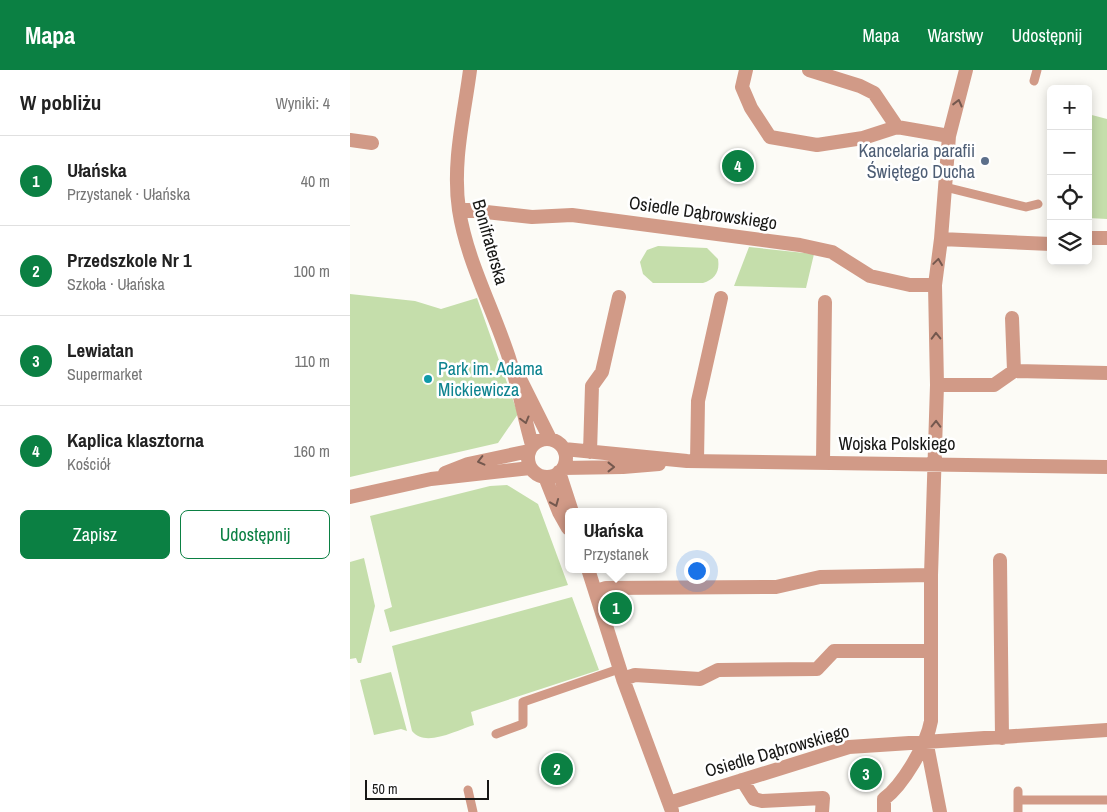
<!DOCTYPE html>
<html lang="pl">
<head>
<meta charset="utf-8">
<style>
  :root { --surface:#fff; --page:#f2f2f2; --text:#222; --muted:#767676; --line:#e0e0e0; --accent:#0b8043 }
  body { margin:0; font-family:"Archivo Narrow",sans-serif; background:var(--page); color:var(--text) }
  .controls { position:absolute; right:15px; top:15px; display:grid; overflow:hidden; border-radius:8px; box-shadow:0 2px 12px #0003 }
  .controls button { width:45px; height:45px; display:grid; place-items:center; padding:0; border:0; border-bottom:1px solid var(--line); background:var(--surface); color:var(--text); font:25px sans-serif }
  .scale { position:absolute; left:15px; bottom:12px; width:124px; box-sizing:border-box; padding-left:5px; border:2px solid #171715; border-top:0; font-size:14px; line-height:18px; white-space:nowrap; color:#171715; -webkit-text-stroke:4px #fff; paint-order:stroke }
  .you { position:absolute; left:346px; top:500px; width:18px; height:18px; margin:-12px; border:4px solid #fff; border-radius:50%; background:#1a73e8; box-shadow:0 0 0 8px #1a73e833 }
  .badge { display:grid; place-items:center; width:32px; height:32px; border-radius:50%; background:var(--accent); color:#fff; font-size:16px; font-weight:700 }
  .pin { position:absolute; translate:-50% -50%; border:2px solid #fff; box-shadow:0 1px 5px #0006 }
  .popup { position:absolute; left:215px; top:438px; width:102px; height:65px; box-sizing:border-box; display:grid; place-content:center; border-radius:8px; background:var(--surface); filter:drop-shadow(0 1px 4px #0005); font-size:16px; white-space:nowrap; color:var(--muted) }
  .popup b { font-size:19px; color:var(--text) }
  .popup::after { content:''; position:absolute; left:50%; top:100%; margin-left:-10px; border:10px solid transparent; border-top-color:var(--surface) }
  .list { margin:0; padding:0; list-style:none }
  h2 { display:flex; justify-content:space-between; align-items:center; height:65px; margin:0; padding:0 20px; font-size:21px }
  h2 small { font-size:16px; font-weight:400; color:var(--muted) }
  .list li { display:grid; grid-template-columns:32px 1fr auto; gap:15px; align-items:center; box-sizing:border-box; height:90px; padding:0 20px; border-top:1px solid var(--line) }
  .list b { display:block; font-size:19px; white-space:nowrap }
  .list p { margin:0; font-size:16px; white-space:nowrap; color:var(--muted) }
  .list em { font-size:16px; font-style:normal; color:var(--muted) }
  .actions { display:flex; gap:10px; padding:15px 20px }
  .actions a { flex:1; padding:11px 0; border:1px solid var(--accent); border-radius:8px; text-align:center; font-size:18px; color:var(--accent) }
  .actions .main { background:var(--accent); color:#fff }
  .icon { flex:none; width:28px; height:28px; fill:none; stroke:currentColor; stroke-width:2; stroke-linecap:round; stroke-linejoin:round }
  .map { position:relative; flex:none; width:757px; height:742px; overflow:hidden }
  header { display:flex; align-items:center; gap:30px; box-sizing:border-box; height:70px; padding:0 25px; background:var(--accent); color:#fff }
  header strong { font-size:24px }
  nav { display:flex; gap:28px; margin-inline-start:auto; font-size:18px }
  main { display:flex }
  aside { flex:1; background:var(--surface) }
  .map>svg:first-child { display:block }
  .green { fill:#c5deab }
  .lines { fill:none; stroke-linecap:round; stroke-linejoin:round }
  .service { stroke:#d19a87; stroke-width:9 }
  .minor { stroke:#d19a87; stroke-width:14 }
  .oneway { stroke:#74584e }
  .service-dot { fill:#5c6f8a; stroke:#fff; stroke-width:2 }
  .culture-dot { fill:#0f9aa8; stroke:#fff; stroke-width:2 }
  .labels { text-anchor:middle; stroke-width:5; stroke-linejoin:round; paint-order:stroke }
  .service-label { font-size:18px; fill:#4e5e75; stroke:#fff; text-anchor:end }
  .street-label { font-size:18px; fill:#171715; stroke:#fff }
  .culture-label { font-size:18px; fill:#0d838f; stroke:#fff; text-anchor:start }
</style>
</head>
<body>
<header>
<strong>Mapa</strong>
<nav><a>Mapa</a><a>Warstwy</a><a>Udostępnij</a></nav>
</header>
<main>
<aside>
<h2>W pobliżu<small>Wyniki: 4</small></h2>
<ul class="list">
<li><span class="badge">1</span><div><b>Ułańska</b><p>Przystanek · Ułańska</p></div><em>40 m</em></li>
<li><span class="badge">2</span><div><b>Przedszkole Nr 1</b><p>Szkoła · Ułańska</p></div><em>100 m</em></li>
<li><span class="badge">3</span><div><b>Lewiatan</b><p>Supermarket</p></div><em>110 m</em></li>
<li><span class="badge">4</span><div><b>Kaplica klasztorna</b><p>Kościół</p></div><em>160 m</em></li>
</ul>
<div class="actions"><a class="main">Zapisz</a><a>Udostępnij</a></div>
</aside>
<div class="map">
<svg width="757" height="742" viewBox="0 0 757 742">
  <rect width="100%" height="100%" fill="#fcfbf6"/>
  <!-- green -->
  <path class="green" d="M738,44L757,49V149L738,148Z
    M308,176L357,178L368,189C370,202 365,209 353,213H303L293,204L290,192L297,180Z
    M399,177L464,184L456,218L384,216Z
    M0,224L65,231L91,239L127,228L168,344L148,373L0,407Z
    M157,415L188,434L218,515L40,562L34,540L42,537L20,446L140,416Z
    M14,488L25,536L11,593H8L6,588L0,589V492Z
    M222,527L249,600L121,642L124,655C107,660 75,678 62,661L42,576Z
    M41,602L57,661L51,659L24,665L10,610Z"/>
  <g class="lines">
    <!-- service -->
    <path class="service" d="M684,11L687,0
      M595,117L676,137L688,134
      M146,664L173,654V632L269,599
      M118,720L123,742
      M668,721V742
      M668,730H757"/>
    <!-- minor -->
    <path class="minor" d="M120,0C114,46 102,93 109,140C117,192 144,240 160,291C169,318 174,347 182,375
      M396,0L392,17L401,38L420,67L467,75L513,68L547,57
      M459,0L510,16L524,23L547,57L599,66
      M0,70L22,73
      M109,139L182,147L222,145L450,175L482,182L520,206L560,215H585
      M738,168H757
      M591,169L701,174
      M662,248L664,301
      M170,309L200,369
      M587,315H644L664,301L757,303
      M178 388a19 19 0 1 1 38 0a19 19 0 1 1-38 0Z
      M214,379L337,391L757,397
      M240,382L242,316L252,302L269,227
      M347,391L348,331L371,228
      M473,392L475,232
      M213,398L273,397L309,394
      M209,402L222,442
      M95,403L118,394L179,381
      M195,407L209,442L218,458
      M0,427L81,409L180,398
      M650,490L652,668
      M238,499L273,609L322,741
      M246,521L256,518L426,517L470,507L581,505
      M273,609L285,605L350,609L368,600L467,599L484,581H581
      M576,670L590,742
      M392,710L404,729L412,731L473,728L472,742
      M319,733L499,677L757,660
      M534,742V729C553,715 577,674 581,651V505L587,315L585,215L591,169L599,66L616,0"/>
  </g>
  <!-- one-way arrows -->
  <defs><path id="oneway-chevron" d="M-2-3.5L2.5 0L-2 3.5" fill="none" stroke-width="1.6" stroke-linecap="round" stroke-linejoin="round" transform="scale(1.25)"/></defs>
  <g class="oneway">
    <use href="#oneway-chevron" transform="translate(608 33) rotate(-76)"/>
    <use href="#oneway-chevron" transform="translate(588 192) rotate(-82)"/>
    <use href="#oneway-chevron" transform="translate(586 266) rotate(-91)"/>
    <use href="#oneway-chevron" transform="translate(175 350) rotate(75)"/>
    <use href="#oneway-chevron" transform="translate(586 354) rotate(-89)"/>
    <use href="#oneway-chevron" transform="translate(131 391) rotate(166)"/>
    <use href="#oneway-chevron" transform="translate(261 397)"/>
    <use href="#oneway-chevron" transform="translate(205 433) rotate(68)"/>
  </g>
  <!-- markers -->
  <circle class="service-dot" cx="635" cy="91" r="5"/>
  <circle class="culture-dot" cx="78" cy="309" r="5"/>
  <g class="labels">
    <!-- service labels -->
    <g class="service-label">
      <text x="625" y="87">Kancelaria parafii<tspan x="625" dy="21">Świętego Ducha</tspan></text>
    </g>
    <!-- street labels -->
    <g class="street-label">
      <text transform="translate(353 143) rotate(8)" y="6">Osiedle Dąbrowskiego</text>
      <text transform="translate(140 172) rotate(74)" y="6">Bonifraterska</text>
      <text x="547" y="380">Wojska Polskiego</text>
      <text transform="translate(427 681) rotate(-16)" y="6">Osiedle Dąbrowskiego</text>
    </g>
    <!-- culture labels -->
    <g class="culture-label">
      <text x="88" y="305">Park im. Adama<tspan x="88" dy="21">Mickiewicza</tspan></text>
    </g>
  </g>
</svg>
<div class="controls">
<button>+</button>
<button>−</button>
<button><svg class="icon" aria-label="locate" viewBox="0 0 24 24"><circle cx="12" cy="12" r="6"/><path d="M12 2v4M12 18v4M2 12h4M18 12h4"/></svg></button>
<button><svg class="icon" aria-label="layers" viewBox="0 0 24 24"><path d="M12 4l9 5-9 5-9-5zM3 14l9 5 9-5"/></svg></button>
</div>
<div class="scale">50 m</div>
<div class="you"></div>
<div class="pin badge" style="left:266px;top:538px">1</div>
<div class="popup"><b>Ułańska</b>Przystanek</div>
<div class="pin badge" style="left:207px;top:699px">2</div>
<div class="pin badge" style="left:516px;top:704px">3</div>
<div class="pin badge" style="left:388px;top:96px">4</div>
</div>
</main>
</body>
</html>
